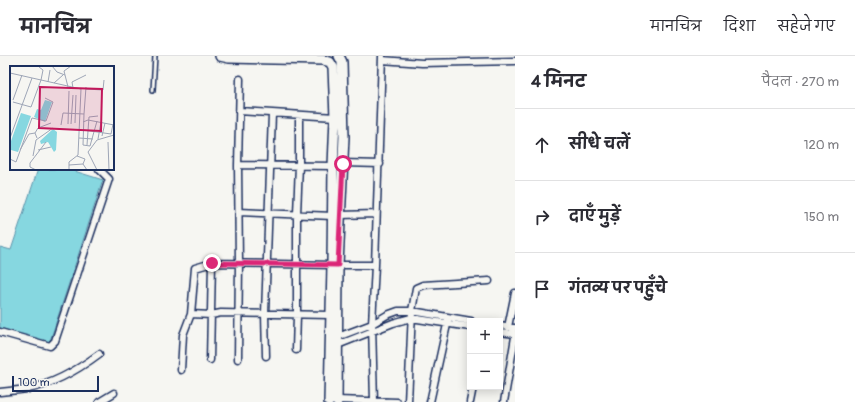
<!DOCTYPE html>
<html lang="hi">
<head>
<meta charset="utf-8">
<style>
  :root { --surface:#fff; --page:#f7f7f7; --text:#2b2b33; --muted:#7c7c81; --line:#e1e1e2 }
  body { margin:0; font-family:Pangolin,"Playpen Sans Deva",sans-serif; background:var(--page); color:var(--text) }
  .controls { position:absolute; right:12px; bottom:12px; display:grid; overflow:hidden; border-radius:0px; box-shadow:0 2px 10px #0003 }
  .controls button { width:36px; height:36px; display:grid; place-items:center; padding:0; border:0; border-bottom:1px solid var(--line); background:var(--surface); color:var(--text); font:20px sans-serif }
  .scale { position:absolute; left:12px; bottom:10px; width:87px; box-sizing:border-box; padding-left:4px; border:2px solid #1b2f5e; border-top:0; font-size:11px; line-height:14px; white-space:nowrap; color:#1b2f5e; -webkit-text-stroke:3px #f6f6f2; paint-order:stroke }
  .stop { position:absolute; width:12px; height:12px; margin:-9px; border:3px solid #db2777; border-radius:50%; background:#fff }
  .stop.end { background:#db2777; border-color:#fff; box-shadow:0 1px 4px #0008 }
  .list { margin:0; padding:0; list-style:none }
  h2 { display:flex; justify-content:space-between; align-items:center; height:52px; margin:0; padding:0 16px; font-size:17px }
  h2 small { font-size:13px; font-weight:400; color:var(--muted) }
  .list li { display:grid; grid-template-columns:26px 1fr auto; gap:12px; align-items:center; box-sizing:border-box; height:72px; padding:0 16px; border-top:1px solid var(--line) }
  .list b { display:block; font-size:15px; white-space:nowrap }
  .list em { font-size:13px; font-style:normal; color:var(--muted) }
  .icon { flex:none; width:22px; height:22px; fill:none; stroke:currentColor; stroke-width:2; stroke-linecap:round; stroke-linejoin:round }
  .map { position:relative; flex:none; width:515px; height:346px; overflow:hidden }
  header { display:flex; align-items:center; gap:24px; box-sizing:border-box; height:56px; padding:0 20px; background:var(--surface); border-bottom:1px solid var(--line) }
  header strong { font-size:19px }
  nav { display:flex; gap:22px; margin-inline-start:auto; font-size:14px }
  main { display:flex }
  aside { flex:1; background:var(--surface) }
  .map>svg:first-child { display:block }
  .water { fill:#86d7e0; stroke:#5b94ac }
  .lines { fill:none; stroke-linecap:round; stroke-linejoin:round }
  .lane-casing { stroke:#1b2f5e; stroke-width:6 }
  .street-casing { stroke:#1b2f5e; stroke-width:9 }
  .secondary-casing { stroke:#1b2f5e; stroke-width:12 }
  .lane { stroke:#f6f6f2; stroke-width:3 }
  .street { stroke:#f6f6f2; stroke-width:6 }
  .secondary { stroke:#f6f6f2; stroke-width:9 }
  .route { stroke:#db2777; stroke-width:5 }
  .inset-road { fill:none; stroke:#9ea6b7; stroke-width:1 }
  .view { fill:#c2185b; fill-opacity:0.15; stroke:#c2185b; stroke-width:2 }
  .inset-edge { fill:none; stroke:#1b2f5e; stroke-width:2 }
</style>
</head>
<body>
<header>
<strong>मानचित्र</strong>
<nav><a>मानचित्र</a><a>दिशा</a><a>सहेजे गए</a></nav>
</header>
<main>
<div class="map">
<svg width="515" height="346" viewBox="0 0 515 346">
  <rect width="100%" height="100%" fill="#f6f6f2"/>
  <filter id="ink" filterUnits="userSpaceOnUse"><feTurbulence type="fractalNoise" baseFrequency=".025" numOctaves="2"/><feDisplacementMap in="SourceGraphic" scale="8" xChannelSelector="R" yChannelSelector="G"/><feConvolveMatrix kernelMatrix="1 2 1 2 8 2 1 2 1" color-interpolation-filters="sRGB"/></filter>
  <g filter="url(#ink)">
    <!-- water -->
    <path class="water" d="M38,113H68L103,124L49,288L0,272V191L11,194Z"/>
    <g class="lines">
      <!-- lane casing -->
      <g class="lane-casing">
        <path id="lane" d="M153,34L155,0"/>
      </g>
      <!-- street casing -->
      <g class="street-casing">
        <path id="street" d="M382,4L422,7L515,5
          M239,55L335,61
          M343,107L380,108
          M238,109L333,110
          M239,156L333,160
          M341,159L376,158
          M375,209L382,0
          M191,258L211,259L221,257L330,259
          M500,269L515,272
          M508,271L515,237
          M0,276L50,290L55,285L109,123L99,113
          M500,276L515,278
          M335,282L372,268L387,259L398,255H412L471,265
          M335,290L393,267L411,262L470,271
          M296,294L297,259V158L299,109V59
          M266,300L265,258L272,58
          M238,303L239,207L238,109L240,23
          M210,304L212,207
          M181,314L183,279L191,258L195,212L212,207L332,209H375L372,268L374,346
          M0,336C9,335 19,334 28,333C53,328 79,313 99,298
          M337,344L397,346
          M99,346L114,337
          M408,346L412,255L416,232L423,229L489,225
          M430,346L448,264
          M470,346L473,331
          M504,346L515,281"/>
      </g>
      <!-- secondary casing -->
      <g class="secondary-casing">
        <path id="secondary" d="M220,0L229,2L323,4L330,6L333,11L335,61L333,110L332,209L329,346
          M337,346L338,209L344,81L342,6L339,0"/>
      </g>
      <!-- lane -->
      <use href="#lane" class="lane"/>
      <!-- street -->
      <use href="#street" class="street"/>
      <!-- secondary -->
      <use href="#secondary" class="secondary"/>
    </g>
  </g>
  <g class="lines" filter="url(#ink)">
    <!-- route -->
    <path class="route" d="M212,207L338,209L343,108"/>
  </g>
  <!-- overview -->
  <g transform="translate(10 10)">
    <rect width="104" height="104" fill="#f6f6f2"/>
    <path d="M35,34L42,36L35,56L24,51L27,43L31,44ZM11,47L21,50L8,86L1,84V75ZM43,63L47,66L46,84L44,86L38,76L31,78L30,75Z" fill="#86d7e0"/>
    <path class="inset-road" d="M42,0L47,6L55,9M29,1L33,4L31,14M0,7L71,23L68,89L59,96V104M38,16L40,4M44,17L53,9M58,21L54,5L61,0M63,22L62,16L76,9M76,23L93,24L94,14M3,34L12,9M3,36L21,41L31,14M74,48L76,21M73,56L78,54L104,59M65,57L66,29M58,58L59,25M61,58L63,29M51,59L53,47L74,48L73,79L80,80L87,55M73,64L101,68L103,58M92,70L95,57M0,72L22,12M27,72L25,67L28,62L41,57M69,72L83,73M88,73L91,56M98,76L99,104M77,79L79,51L88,50M10,84L19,68L25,67M28,84L41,81M23,90L26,74L43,62M67,90L75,93L73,98M0,93L6,96L22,52L36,55L43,36L35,32M59,99L73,98L77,104M26,104L20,101V97L36,76M87,104L78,86L87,74L104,69"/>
    <path class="view" d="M30,21L92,23L91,65L29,62Z"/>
    <rect width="104" height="104" class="inset-edge"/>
  </g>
</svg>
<div class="controls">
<button>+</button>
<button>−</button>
</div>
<div class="scale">100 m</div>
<div class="stop" style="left:343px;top:108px"></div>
<div class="stop end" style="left:212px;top:207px"></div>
</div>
<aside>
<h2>4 मिनट<small>पैदल · 270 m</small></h2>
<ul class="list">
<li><svg class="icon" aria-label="ahead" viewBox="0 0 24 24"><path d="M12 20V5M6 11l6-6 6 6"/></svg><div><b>सीधे चलें</b></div><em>120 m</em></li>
<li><svg class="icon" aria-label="right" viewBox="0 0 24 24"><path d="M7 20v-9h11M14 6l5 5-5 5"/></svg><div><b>दाएँ मुड़ें</b></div><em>150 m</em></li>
<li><svg class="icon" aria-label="arrive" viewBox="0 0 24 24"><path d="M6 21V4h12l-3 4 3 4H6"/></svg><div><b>गंतव्य पर पहुँचे</b></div></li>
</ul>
</aside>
</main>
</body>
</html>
